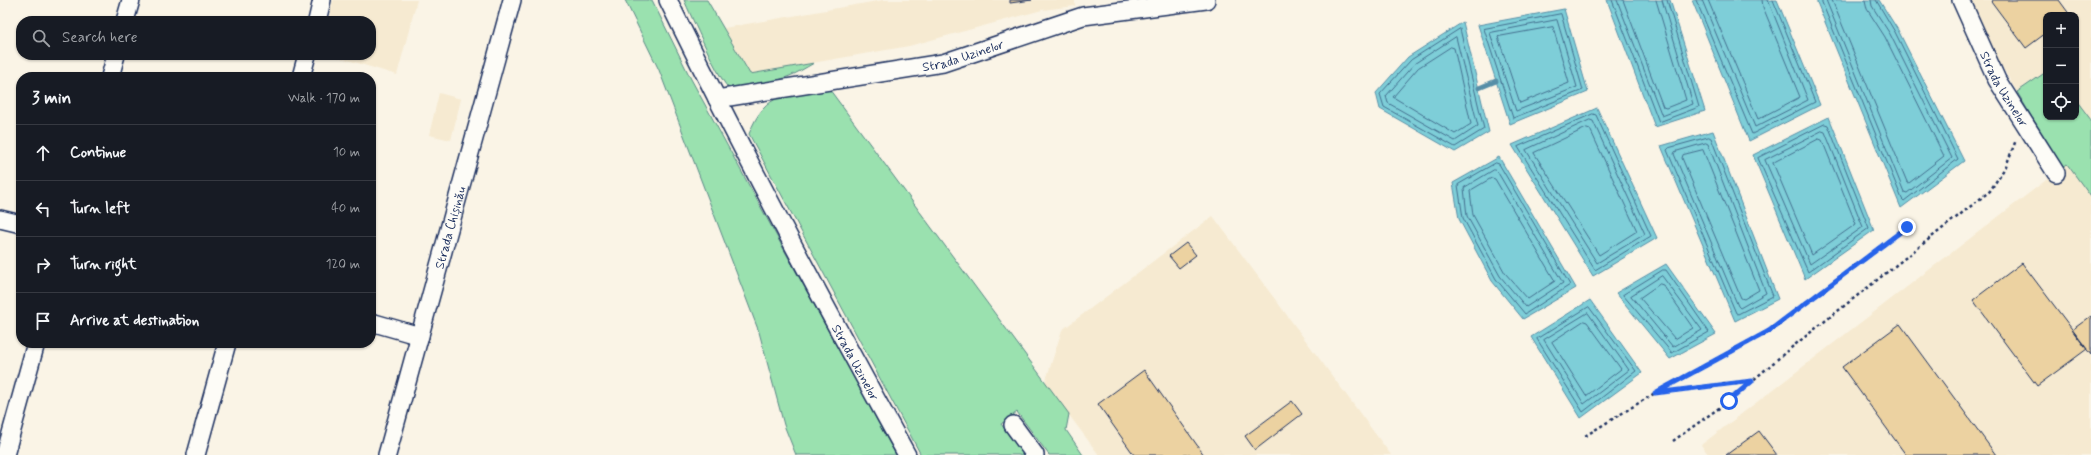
<!DOCTYPE html>
<html lang="en">
<head>
<meta charset="utf-8">
<style>
  :root { --surface:#171b24; --page:#20242c; --text:#f1f3f6; --muted:#9ea1a6; --line:#363941 }
  body { margin:0; font-family:Mynerve,sans-serif; background:var(--page); color:var(--text) }
  .controls { position:absolute; right:12px; top:12px; display:grid; overflow:hidden; border-radius:8px; box-shadow:0 1px 3px #0004 }
  .controls button { width:36px; height:36px; display:grid; place-items:center; padding:0; border:0; border-bottom:1px solid var(--line); background:var(--surface); color:var(--text); font:20px sans-serif }
  .stop { position:absolute; width:12px; height:12px; margin:-9px; border:3px solid #2563eb; border-radius:50%; background:#fff }
  .stop.end { background:#2563eb; border-color:#fff; box-shadow:0 1px 4px #0008 }
  .list { margin:0; padding:0; list-style:none }
  h2 { display:flex; justify-content:space-between; align-items:center; height:52px; margin:0; padding:0 16px; font-size:17px }
  h2 small { font-size:13px; font-weight:400; color:var(--muted) }
  .list li { display:grid; grid-template-columns:26px 1fr auto; gap:12px; align-items:center; box-sizing:border-box; height:56px; padding:0 16px; border-top:1px solid var(--line) }
  .list b { display:block; font-size:15px; white-space:nowrap }
  .list em { font-size:13px; font-style:normal; color:var(--muted) }
  .icon { flex:none; width:22px; height:22px; fill:none; stroke:currentColor; stroke-width:2; stroke-linecap:round; stroke-linejoin:round }
  .map { position:relative; flex:none; width:2091px; height:455px; overflow:hidden }
  .search { position:absolute; background:var(--surface); box-shadow:0 1px 3px #0004; left:16px; top:16px; width:360px; height:44px; display:flex; align-items:center; gap:10px; box-sizing:border-box; padding:0 14px; border-radius:16px; color:var(--muted); font-size:15px }
  .panel { position:absolute; background:var(--surface); box-shadow:0 1px 3px #0004; left:16px; top:72px; width:360px; height:276px; border-radius:16px }
  .map>svg:first-child { display:block }
  .built { fill:#f6ead1 }
  .green { fill:#9ae1af; stroke:#5a8886 }
  .water { fill:#7eced8; stroke:#568ea7 }
  .lines { fill:none; stroke-linecap:round; stroke-linejoin:round }
  .shore { stroke:#436f8f; stroke-width:1 }
  .stream { stroke:#568ea7; stroke-width:5 }
  .building { fill:#ecd2a1; stroke:#1b2f5e }
  .minor-casing { stroke:#1b2f5e; stroke-width:20 }
  .path { stroke:#1b2f5e; stroke-width:2.5; stroke-dasharray:3 3; stroke-linecap:butt }
  .minor { stroke:#fdfcf7; stroke-width:17 }
  .route { stroke:#2563eb; stroke-width:5 }
  .labels { text-anchor:middle; stroke-width:3; stroke-linejoin:round; paint-order:stroke }
  .street-label { font-size:13px; fill:#1b2f5e; stroke:#fdfcf7 }
</style>
</head>
<body>
<div class="map">
<svg width="2091" height="455" viewBox="0 0 2091 455">
  <rect width="100%" height="100%" fill="#faf4e6"/>
  <filter id="ink" filterUnits="userSpaceOnUse"><feTurbulence type="fractalNoise" baseFrequency=".025" numOctaves="2"/><feDisplacementMap in="SourceGraphic" scale="8" xChannelSelector="R" yChannelSelector="G"/><feConvolveMatrix kernelMatrix="1 2 1 2 8 2 1 2 1" color-interpolation-filters="sRGB"/></filter>
  <g filter="url(#ink)">
    <!-- built -->
    <path class="built" d="M333,0H417L397,75L331,55H371V21H328Z
      M883,0H1075V6L1042,10L909,46L750,74L724,28Z
      M1968,0H2091V120L2076,100V15H2046V72L2017,92L1978,26Z
      M439,93L461,99L451,140L429,135Z
      M2067,164L2091,197V455H1709L1701,445Z
      M1213,216L1391,455H1099L1045,383L1062,330Z"/>
    <!-- green -->
    <path class="green" d="M625,0H652L691,79L896,455H796L784,425L759,332L659,70Z
      M684,0H707L750,74L814,63C805,68 796,74 787,77C777,81 739,92 730,89C721,85 690,13 684,0Z
      M2046,72V117H2076V100L2091,120V197L2067,164L2062,168L2017,92Z
      M830,90L1069,414L1066,430L1083,455H1049L1017,412L1001,424L1024,455H921L749,134C765,91 789,93 830,90Z"/>
    <!-- water -->
    <path class="water" d="M1607,0H1670L1705,111L1655,127Z
      M1692,0H1777L1820,105L1749,141Z
      M1816,0H1879L1898,30L1964,161L1901,208Z
      M1564,9L1588,92L1510,124L1478,25Z
      M1463,22L1489,132L1455,152L1380,109L1376,93L1408,57Z
      M1597,108L1657,238L1593,276L1512,145Z
      M1829,117L1874,230L1805,279L1753,155Z
      M1713,131L1778,299L1735,321L1661,146Z
      M1499,157L1576,288L1523,319L1492,281L1459,219L1453,183Z
      M1666,264L1716,334L1670,359L1616,293Z
      M1590,300L1642,373L1581,418L1531,337Z"/>
    <g class="lines">
      <!-- shore -->
      <path class="shore" d="M1612,0L1659,122L1699,107L1667,0
        M1617,0L1662,116L1693,104L1662,0
        M1623,0L1663,107L1666,108L1686,100L1656,0
        M1696,0L1752,134L1815,102L1773,0
        M1702,0L1755,127L1808,100L1768,0
        M1708,0L1758,119L1800,97L1763,7L1762,0
        M1821,0L1902,199L1904,201L1958,159L1895,32L1876,0
        M1826,0L1904,192L1907,193L1952,158L1890,34L1872,6L1871,0
        M1832,0L1907,182L1909,183L1944,156L1885,37L1867,9L1865,0
        M1561,14L1583,90L1513,118L1484,29Z
        M1557,20L1577,87L1516,111L1490,33Z
        M1553,27L1569,83L1520,103L1498,37Z
        M1460,29L1484,129L1455,147L1384,107L1380,94L1411,60Z
        M1456,37L1478,126L1455,141L1388,103L1386,96L1414,64Z
        M1451,47L1454,48L1471,124L1455,134L1393,97L1418,68Z
        M1593,114L1596,115L1651,236L1595,270L1518,147Z
        M1590,120L1593,121L1645,234L1597,263L1526,150Z
        M1825,124L1828,125L1869,228L1808,272L1758,158Z
        M1587,128L1590,129L1637,231L1599,255L1534,153Z
        M1822,131L1825,132L1863,227L1810,264L1765,160Z
        M1709,137L1711,138L1773,296L1738,314L1736,313L1667,150L1669,148Z
        M1819,139L1822,140L1856,224L1812,255L1773,163Z
        M1706,143L1708,144L1766,293L1740,308L1738,306L1674,154L1675,152Z
        M1703,150L1759,290L1744,299L1741,298L1682,158L1683,155Z
        M1496,163L1499,164L1570,285L1525,314L1496,279L1463,218L1458,185Z
        M1494,170L1497,171L1563,283L1526,307L1500,276L1467,216L1464,188Z
        M1492,178L1495,179L1555,281L1528,299L1505,273L1473,215L1470,191Z
        M1663,270H1666L1709,332L1672,353L1623,295Z
        M1662,276L1702,330L1673,347L1631,296Z
        M1660,284L1663,285L1693,328L1675,339L1640,298Z
        M1589,307L1636,371L1583,412L1537,339Z
        M1588,313L1629,370L1584,404L1544,340Z
        M1584,321L1587,322L1621,369L1586,396L1552,342Z"/>
      <!-- stream -->
      <path class="stream" d="M1479,88L1496,81"/>
    </g>
    <!-- building -->
    <path class="building" d="M1010,0H1032L1010,3Z
      M1993,0H2059L2070,15H2046V33L2026,48L1991,1Z
      M1186,243L1196,255L1179,268L1169,256Z
      M2022,263L2087,349L2037,386L1973,300Z
      M2091,316V355L2072,330Z
      M1900,324L1996,455H1906L1842,367Z
      M1144,370L1204,455H1134L1098,404Z
      M1292,401L1302,414L1255,450L1245,436Z
      M1759,431L1777,455H1726Z"/>
    <g class="lines">
      <!-- minor casing -->
      <g class="minor-casing">
        <g id="minor">
          <path id="s1" d="M668,0C743,154 824,305 907,455"/>
          <path id="s2" d="M1961,0L1997,80L2056,173"/>
          <path d="M125,21L131,0"/>
          <path d="M317,21L322,0"/>
          <path d="M110,77L116,55"/>
          <path d="M301,77L307,55"/>
          <path id="s3" d="M717,99L943,63L1083,16L1206,0"/>
          <path d="M0,219L21,224"/>
          <path d="M371,322L420,336"/>
          <path d="M1013,425L1035,455"/>
          <path d="M5,455L36,343"/>
          <path d="M196,455L227,343"/>
          <path id="s4" d="M387,455L512,0"/>
        </g>
      </g>
      <!-- path -->
      <path class="path" d="M1657,393L1751,381
        M1585,436L1655,393L1769,331L1907,227
        M1673,441L1729,401L1787,351L1990,191L2006,166L2016,140"/>
      <!-- minor -->
      <use href="#minor" class="minor"/>
    </g>
  </g>
  <g class="lines" filter="url(#ink)">
    <!-- route -->
    <path class="route" d="M1729,401L1752,381L1655,393L1769,331L1907,227"/>
  </g>
  <g class="labels">
    <!-- street labels -->
    <g class="street-label">
      <text dy="5" stroke="none"><textPath href="#s3" startOffset="250">Strada Uzinelor</textPath></text>
      <text dy="5" stroke="none"><textPath href="#s2" startOffset="99">Strada Uzinelor</textPath></text>
      <text dy="5" stroke="none"><textPath href="#s4" startOffset="236">Strada Chișinău</textPath></text>
      <text dy="5" stroke="none"><textPath href="#s1" startOffset="408">Strada Uzinelor</textPath></text>
    </g>
  </g>
</svg>
<div class="controls">
<button>+</button>
<button>−</button>
<button><svg class="icon" aria-label="locate" viewBox="0 0 24 24"><circle cx="12" cy="12" r="6"/><path d="M12 2v4M12 18v4M2 12h4M18 12h4"/></svg></button>
</div>
<div class="stop" style="left:1729px;top:401px"></div>
<div class="stop end" style="left:1907px;top:227px"></div>
<div class="search"><svg class="icon" aria-label="search" viewBox="0 0 24 24"><circle cx="10" cy="10" r="6"/><path d="M15 15l6 6"/></svg>Search here</div>
<section class="panel">
<h2>3 min<small>Walk · 170 m</small></h2>
<ul class="list">
<li><svg class="icon" aria-label="ahead" viewBox="0 0 24 24"><path d="M12 20V5M6 11l6-6 6 6"/></svg><div><b>Continue</b></div><em>10 m</em></li>
<li><svg class="icon" aria-label="left" viewBox="0 0 24 24"><path d="M17 20v-9H6M10 6l-5 5 5 5"/></svg><div><b>Turn left</b></div><em>40 m</em></li>
<li><svg class="icon" aria-label="right" viewBox="0 0 24 24"><path d="M7 20v-9h11M14 6l5 5-5 5"/></svg><div><b>Turn right</b></div><em>120 m</em></li>
<li><svg class="icon" aria-label="arrive" viewBox="0 0 24 24"><path d="M6 21V4h12l-3 4 3 4H6"/></svg><div><b>Arrive at destination</b></div></li>
</ul>
</section>
</div>
</body>
</html>
